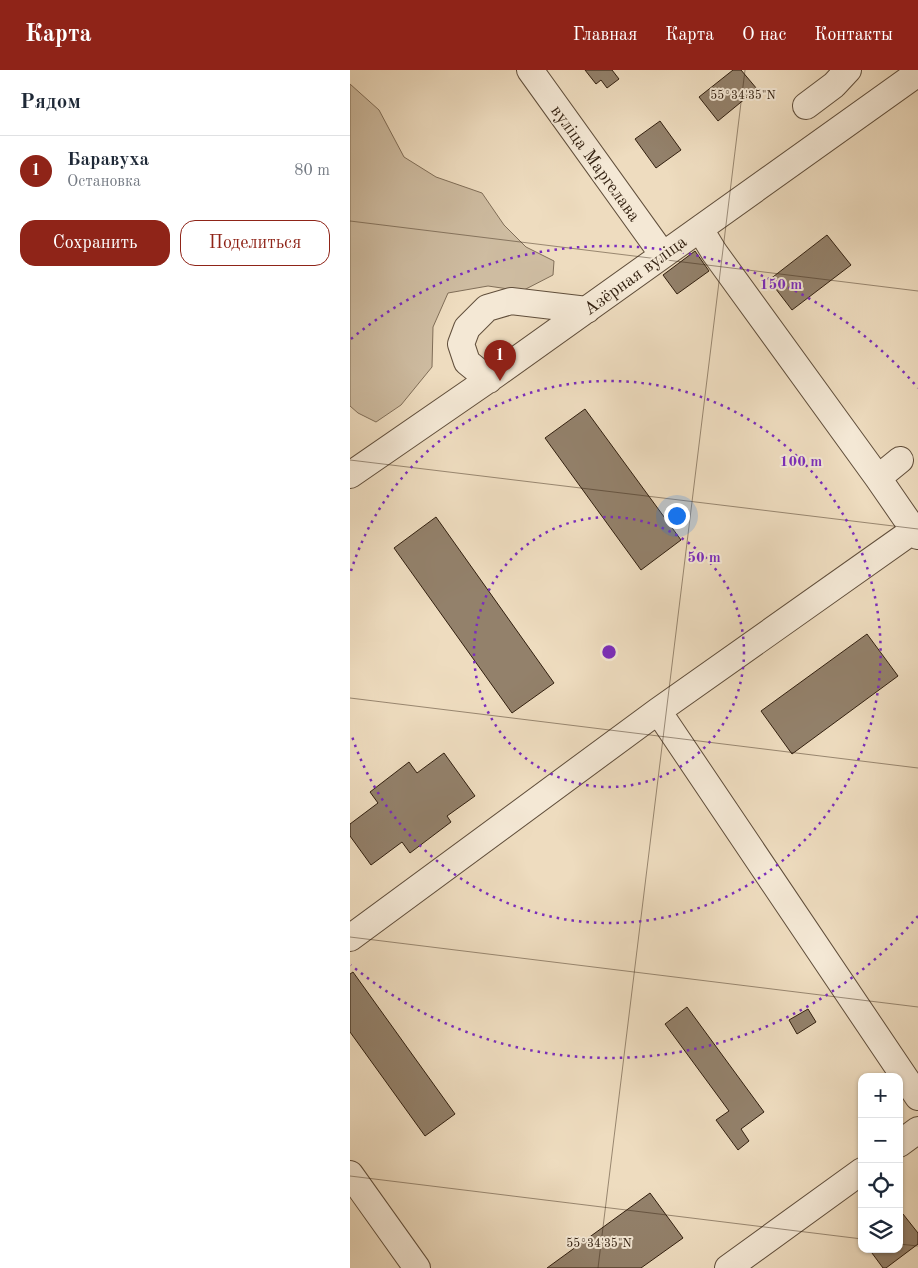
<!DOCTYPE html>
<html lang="ru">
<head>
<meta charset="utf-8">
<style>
  :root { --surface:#fff; --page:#f6f6f7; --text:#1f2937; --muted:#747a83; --line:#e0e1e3; --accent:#8f2418 }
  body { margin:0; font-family:"Old Standard TT",serif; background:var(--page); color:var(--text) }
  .controls { position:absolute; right:15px; bottom:15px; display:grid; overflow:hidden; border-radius:10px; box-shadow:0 1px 4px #0004 }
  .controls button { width:45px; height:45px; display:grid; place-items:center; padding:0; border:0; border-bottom:1px solid var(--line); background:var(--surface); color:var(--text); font:25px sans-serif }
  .you { position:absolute; left:326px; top:445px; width:18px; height:18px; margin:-12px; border:4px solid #fff; border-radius:50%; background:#1a73e8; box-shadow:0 0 0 8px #1a73e833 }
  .badge { display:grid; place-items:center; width:32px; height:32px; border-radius:50%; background:var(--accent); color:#fff; font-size:16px; font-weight:700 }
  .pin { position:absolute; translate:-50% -41px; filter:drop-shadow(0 1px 2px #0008) }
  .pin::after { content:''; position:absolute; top:26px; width:18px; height:15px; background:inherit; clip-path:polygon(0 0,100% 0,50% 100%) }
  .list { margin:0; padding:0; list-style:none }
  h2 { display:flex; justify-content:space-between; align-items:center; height:65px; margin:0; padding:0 20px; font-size:21px }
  h2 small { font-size:16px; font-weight:400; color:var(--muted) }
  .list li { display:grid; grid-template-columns:32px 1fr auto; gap:15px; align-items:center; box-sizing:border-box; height:70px; padding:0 20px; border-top:1px solid var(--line) }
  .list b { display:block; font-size:19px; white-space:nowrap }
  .list p { margin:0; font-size:16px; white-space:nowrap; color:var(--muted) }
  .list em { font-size:16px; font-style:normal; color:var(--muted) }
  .actions { display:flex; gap:10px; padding:15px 20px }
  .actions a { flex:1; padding:11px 0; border:1px solid var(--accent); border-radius:15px; text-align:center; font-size:18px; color:var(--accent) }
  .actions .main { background:var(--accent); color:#fff }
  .icon { flex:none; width:28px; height:28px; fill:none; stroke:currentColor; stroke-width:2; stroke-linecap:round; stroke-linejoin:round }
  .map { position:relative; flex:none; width:568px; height:1198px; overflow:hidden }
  header { display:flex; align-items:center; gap:30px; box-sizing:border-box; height:70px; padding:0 25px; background:var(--accent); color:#fff }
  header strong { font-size:24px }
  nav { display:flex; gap:28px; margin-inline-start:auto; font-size:18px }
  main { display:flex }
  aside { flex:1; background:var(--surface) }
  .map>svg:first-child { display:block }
  .green { fill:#cebca1; stroke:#806e58 }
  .building { fill:#93816b; stroke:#311f0f }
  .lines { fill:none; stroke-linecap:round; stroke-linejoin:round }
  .minor-casing { stroke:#604e3b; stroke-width:28 }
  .minor { stroke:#f4e8d5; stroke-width:26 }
  .ticks { fill:none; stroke:#311f0f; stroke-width:1; stroke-opacity:0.45 }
  .ring { fill:none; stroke:#7b2cbf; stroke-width:2.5; stroke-dasharray:2.5 5 }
  .labels { text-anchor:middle; stroke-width:4; stroke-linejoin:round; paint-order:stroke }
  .street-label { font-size:18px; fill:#311f0f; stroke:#f4e8d5 }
  .ticks-label { font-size:12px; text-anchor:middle; fill:#311f0f; stroke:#f4e8d5; stroke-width:4; stroke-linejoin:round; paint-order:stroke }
  .centre { fill:#7b2cbf; stroke:#f4e8d5; stroke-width:2.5 }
  .ring-label { font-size:15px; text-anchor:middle; font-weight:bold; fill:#7b2cbf; stroke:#f4e8d5; stroke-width:4; stroke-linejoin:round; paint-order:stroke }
</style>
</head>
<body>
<header>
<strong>Карта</strong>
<nav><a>Главная</a><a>Карта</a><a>О нас</a><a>Контакты</a></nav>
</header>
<main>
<aside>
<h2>Рядом<small></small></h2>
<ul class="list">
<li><span class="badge">1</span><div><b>Баравуха</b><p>Остановка</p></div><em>80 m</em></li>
</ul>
<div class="actions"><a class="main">Сохранить</a><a>Поделиться</a></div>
</aside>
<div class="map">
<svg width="568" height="1198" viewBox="0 0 568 1198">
  <rect width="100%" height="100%" fill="#eedcbf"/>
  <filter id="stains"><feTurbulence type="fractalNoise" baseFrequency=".004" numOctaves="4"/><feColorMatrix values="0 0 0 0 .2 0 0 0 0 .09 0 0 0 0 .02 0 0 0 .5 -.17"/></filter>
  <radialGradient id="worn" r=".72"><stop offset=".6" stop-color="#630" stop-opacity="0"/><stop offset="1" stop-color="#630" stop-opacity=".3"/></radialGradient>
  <!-- green -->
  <path class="green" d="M0,14L29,40L54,87L86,107L132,123L154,155L176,177L204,191L203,205L172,221L138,216L98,223L83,257L82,297L51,335L26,352L8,343L0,336Z"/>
  <!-- building -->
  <path class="building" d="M235,0H262L269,9L257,18L251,10L246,14Z
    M383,0H391L407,19L368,51L349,27Z
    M310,51L331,80L306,98L285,69Z
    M477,165L501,195L442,240L419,210Z
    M345,181L359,201L327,224L313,205Z
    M235,339L331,470L291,500L195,368Z
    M86,447L204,613L162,643L44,478Z
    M517,564L548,606L442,684L411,641Z
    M94,683L125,726L97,746L101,752L60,783L52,772L21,795L0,766V754L28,733L20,722L59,692L67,703Z
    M3,902L105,1044L75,1066L0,962V904Z
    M337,937L414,1042L391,1059L399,1071L388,1080L366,1050L379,1041L315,954Z
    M458,939L466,952L447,964L439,950Z
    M300,1123L333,1168L291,1198H197Z
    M553,1144L568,1163V1174L536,1198H533L519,1179H549V1147Z"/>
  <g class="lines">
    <!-- minor casing -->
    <g class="minor-casing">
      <path id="minor" d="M180,0L313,185
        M456,36L484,15L498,0
        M350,159L364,182L528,408L568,466
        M139,310L117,292L111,274L117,258L137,238L161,231L237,240
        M0,405L145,305L568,3
        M528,408L550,390
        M308,641L568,1027
        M0,868L308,641L564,460
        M549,1074L568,1060
        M0,1104L67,1198
        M378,1198L512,1101"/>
    </g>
    <!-- minor -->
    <use href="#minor" class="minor"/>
  </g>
  <!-- ticks -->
  <path class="ticks" d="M0,151L568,221M0,390L568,459M0,628L568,698M0,867L568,937M0,1106L512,1169M549,1174L568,1176M248,1198L395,0"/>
  <!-- distance rings -->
  <g class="ring">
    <circle cx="259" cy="582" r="135"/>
    <path d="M1 501A271 271 0 1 1 1 663"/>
    <path d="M568 846A406 406 0 0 1 1 895M1 269A406 406 0 0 1 568 318"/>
  </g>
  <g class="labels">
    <!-- street labels -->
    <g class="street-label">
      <text transform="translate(246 93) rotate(54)" y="6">вуліца Маргелава</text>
      <text transform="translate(285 205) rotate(-36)" y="6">Азёрная вуліца</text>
    </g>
  </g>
  <g class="ticks-label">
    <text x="393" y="29">55°34'35"N</text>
    <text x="249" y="1177">55°34'35"N</text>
  </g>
  <circle cx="259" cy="582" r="8" class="centre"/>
  <g class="ring-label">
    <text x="431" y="219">150 m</text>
    <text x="451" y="396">100 m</text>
    <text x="354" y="492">50 m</text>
  </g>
  <rect width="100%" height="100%" filter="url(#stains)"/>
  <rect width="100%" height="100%" fill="url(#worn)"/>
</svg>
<div class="controls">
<button>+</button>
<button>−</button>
<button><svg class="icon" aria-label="locate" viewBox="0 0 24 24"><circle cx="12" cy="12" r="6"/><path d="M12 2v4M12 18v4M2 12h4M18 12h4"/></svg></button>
<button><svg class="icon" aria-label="layers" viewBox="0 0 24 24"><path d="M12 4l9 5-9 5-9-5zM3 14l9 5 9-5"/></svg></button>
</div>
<div class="you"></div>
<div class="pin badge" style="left:150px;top:311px">1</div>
</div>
</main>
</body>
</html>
